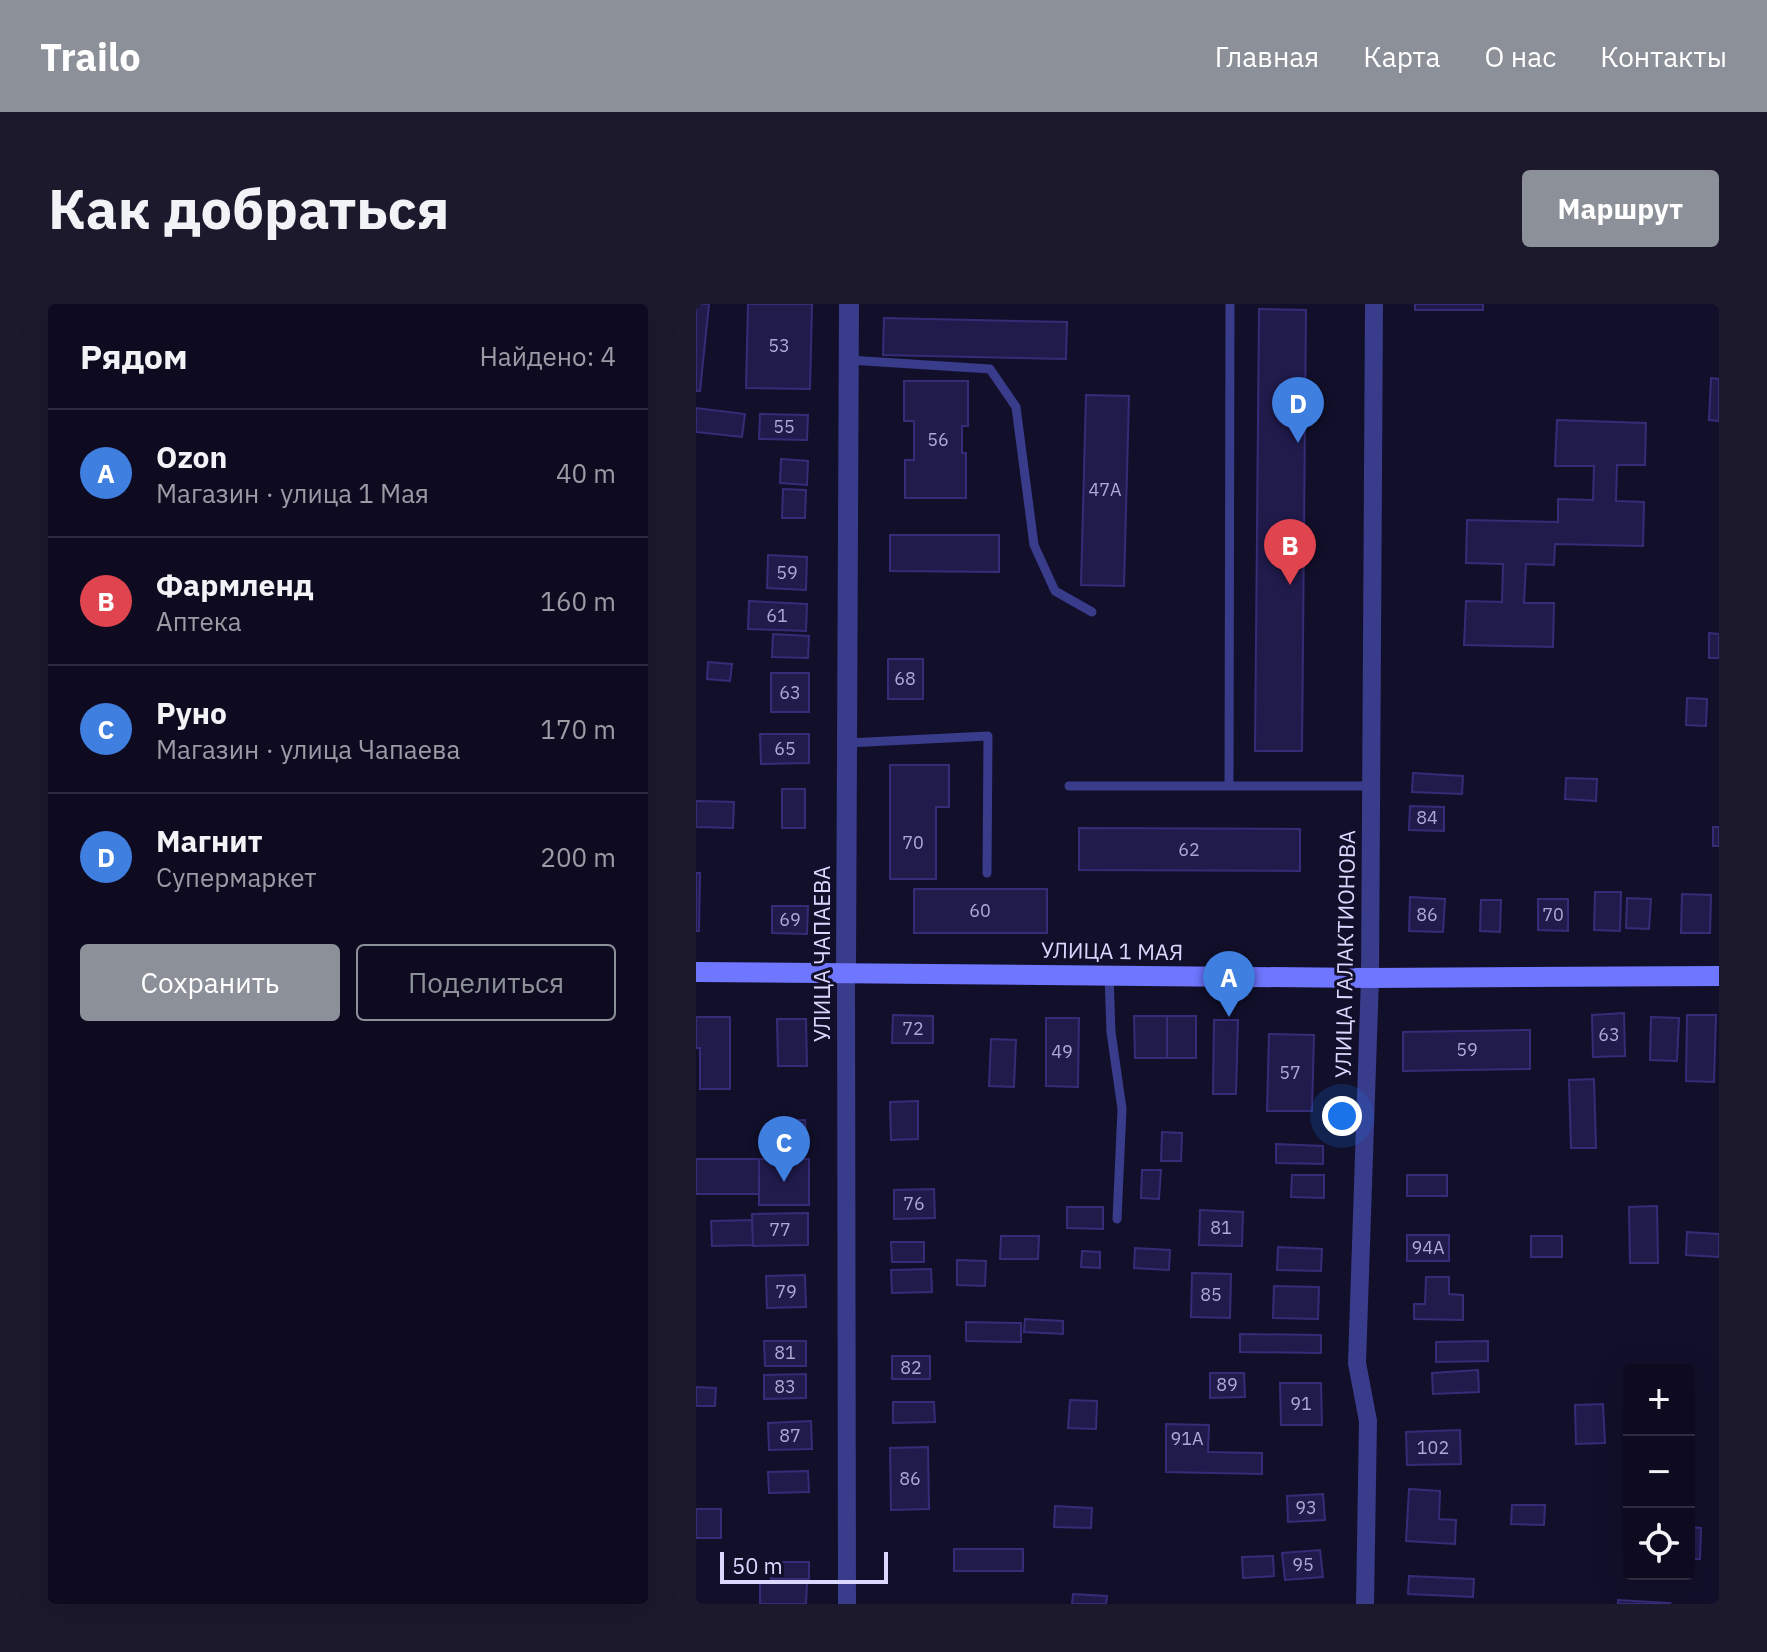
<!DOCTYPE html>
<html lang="ru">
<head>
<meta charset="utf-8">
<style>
  :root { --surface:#0e0b20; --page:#1c192d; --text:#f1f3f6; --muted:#9b9ba5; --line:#2e2b3e; --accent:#8c9099 }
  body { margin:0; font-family:"IBM Plex Sans",sans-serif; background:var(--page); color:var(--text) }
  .controls { position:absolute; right:24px; bottom:24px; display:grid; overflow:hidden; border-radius:8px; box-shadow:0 8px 32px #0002 }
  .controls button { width:72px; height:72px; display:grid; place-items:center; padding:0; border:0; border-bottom:2px solid var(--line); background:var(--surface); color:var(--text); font:40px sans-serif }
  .scale { position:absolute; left:24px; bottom:20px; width:168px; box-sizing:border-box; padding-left:8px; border:4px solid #dad8ff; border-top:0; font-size:22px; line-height:28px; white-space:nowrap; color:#dad8ff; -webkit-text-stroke:6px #120f2a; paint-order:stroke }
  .you { position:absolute; left:646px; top:812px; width:28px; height:28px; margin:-20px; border:6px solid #fff; border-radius:50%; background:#1a73e8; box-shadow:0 0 0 12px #1a73e833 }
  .badge { display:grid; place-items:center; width:52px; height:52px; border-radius:50%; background:var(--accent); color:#fff; font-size:26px; font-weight:700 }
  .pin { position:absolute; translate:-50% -66px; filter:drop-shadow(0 2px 4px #0008) }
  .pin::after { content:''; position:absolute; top:42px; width:28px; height:24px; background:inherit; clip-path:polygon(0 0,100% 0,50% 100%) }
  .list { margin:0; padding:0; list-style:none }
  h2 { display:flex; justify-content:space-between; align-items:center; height:104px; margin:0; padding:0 32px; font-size:34px }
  h2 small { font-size:26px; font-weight:400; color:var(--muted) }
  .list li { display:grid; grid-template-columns:52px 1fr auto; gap:24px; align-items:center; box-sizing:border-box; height:128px; padding:0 32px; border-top:2px solid var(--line) }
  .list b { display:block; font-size:30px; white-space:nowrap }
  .list p { margin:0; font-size:26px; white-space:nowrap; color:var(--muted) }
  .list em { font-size:26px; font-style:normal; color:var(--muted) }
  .actions { display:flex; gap:16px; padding:24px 32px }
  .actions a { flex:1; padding:18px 0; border:2px solid var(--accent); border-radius:8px; text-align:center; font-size:28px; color:var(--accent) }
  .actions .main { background:var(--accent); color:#fff }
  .icon { flex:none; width:44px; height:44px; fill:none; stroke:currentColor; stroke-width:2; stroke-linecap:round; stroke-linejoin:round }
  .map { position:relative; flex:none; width:1023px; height:1300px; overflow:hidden; border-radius:8px }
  header { display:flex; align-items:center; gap:48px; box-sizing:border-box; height:112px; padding:0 40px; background:var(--accent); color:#fff }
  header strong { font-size:38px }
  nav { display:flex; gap:44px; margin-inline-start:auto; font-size:28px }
  .intro { display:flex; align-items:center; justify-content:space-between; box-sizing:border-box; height:192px; padding:0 48px }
  h1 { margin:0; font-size:56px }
  .button { padding:20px 36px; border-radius:8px; background:var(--accent); color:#fff; font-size:28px; font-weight:700 }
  main { display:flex; gap:48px; padding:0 48px }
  aside { flex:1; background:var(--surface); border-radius:8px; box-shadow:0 8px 32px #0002 }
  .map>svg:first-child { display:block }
  .building { fill:#211b4c; stroke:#352c78; stroke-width:2 }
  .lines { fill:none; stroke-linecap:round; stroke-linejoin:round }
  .service { stroke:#393b8b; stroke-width:9 }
  .minor { stroke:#393b8b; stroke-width:18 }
  .tertiary { stroke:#393b8b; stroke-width:20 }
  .secondary { stroke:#6f76ff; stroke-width:20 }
  .labels { text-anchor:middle; stroke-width:6; stroke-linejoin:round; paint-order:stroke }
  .number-label { font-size:18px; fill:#aca9d2 }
  .street-label { font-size:22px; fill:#dad8ff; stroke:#120f2a }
</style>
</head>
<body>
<header>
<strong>Trailo</strong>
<nav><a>Главная</a><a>Карта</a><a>О нас</a><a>Контакты</a></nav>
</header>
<div class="intro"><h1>Как добраться</h1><a class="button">Маршрут</a></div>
<main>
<aside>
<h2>Рядом<small>Найдено: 4</small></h2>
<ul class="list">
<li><span class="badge" style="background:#3f7fe0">A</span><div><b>Ozon</b><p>Магазин · улица 1 Мая</p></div><em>40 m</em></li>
<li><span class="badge" style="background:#e0444e">B</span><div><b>Фармленд</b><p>Аптека</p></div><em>160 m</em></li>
<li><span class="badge" style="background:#3f7fe0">C</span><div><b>Руно</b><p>Магазин · улица Чапаева</p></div><em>170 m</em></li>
<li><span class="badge" style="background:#3f7fe0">D</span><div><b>Магнит</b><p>Супермаркет</p></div><em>200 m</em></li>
</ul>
<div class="actions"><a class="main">Сохранить</a><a>Поделиться</a></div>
</aside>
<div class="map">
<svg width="1023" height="1300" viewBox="0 0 1023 1300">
  <rect width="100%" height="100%" fill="#120f2a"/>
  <!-- building -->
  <path class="building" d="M0,0H13L4,87H0Z
    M52,0H116L114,85L50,84Z
    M719,0H787V6H719Z
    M563,5L610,6L606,447H559Z
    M188,14L371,18L370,55L187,51Z
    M1015,74L1023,75V117L1013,116Z
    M208,77H272V122H266V149H270V194H209V156H218V117H208Z
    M390,91L433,92L428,282L385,281Z
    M0,104L49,110L46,133L0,128Z
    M64,110L112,111L111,136L63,135Z
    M861,116L950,119L949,161H921L920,197L948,198L947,242L859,240L858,261L830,260L828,299H858L857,343L768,341L770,297L806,298L807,260L770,259L771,216L862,218V195L897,196L898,162H859Z
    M85,155L112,157L111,181L84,179Z
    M87,185L110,186L109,214H86Z
    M194,231H303V268L194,267Z
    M72,251L111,253L110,286L71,284Z
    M53,297L111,300L110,327L52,325Z
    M1013,329L1023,330V354H1013Z
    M77,330L113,332L112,354L76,353Z
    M192,355H227V395H192Z
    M12,358L36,360L34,377L11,375Z
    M75,369H113V408H75Z
    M991,394L1011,395L1010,422L990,421Z
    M64,430H113V459L65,460Z
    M194,461H253V503H240V575H194Z
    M717,469L767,472L766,490L716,488Z
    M870,474L901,475L900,497L869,495Z
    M86,485H109V524H86Z
    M0,497L38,498L37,524L0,523Z
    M714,502L748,503V527L713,526Z
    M1017,523H1023V542H1017Z
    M383,524L604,525V567L383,566Z
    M0,569H4L3,627H0Z
    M218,585H351V629H218Z
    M899,588H925L924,627L898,626Z
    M986,590L1015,591L1014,629H985Z
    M714,593L749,595L747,628L713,627Z
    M931,594L955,595L953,625L930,624Z
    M842,595H872V627L842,626Z
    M785,596H805L804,628L784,627Z
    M76,602H112L111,630L76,629Z
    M928,709L929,752L897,753L896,711Z
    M197,711L237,712V739H196Z
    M991,711H1020L1018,778L990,777Z
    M438,712H471V754H439Z
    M471,712H500V754H471Z
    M0,713H34V785H4V744H0Z
    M955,713L983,714L981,757L954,756Z
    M350,714H383L382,783L350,782Z
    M81,715H110L111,762H82Z
    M518,716H542L540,790H517Z
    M834,726V765L707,767V728Z
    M573,730L618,731L616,807H571Z
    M295,735L320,736L318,783L293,782Z
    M898,775L900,844H875L873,776Z
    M222,797V835L195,836L194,798Z
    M109,816L111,841L80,842L79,817Z
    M466,828L486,829L485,857H465Z
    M580,840L627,842V860L580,859Z
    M0,855H63V890H0Z
    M63,855H113V901H63Z
    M446,866H465L463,895L445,894Z
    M596,871H628V894L595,893Z
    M711,871H751V892H711Z
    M238,885L239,914L198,915V886Z
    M961,902L962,959H934L933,903Z
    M371,903H407V925L371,924Z
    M504,906L547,908L546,942L503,941Z
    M112,909V941L57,942L56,910Z
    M56,916L57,941L16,942L15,917Z
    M991,928L1023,930V953L990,951Z
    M711,931H753V957H711Z
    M305,932H343L342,955H304Z
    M835,932H866V953H835Z
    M195,938H228V958H196Z
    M582,943L626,945L625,967L581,966Z
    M439,944L474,946L473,966L438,964Z
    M386,947L404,948V964L385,963Z
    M261,956L290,957L289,982L261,981Z
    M235,965L236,988L196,989L195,966Z
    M496,969L535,970L534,1014L495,1013Z
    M109,971L110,1003L71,1004L70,972Z
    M730,973H753V990L767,991V1016L718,1015V1000H729Z
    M578,982L623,983L622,1015L577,1014Z
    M329,1015L367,1017V1030L328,1028Z
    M270,1018L325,1019V1038L270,1037Z
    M544,1030L625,1031V1049L544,1048Z
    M68,1037H110V1062H69Z
    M792,1037V1057L740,1058V1038Z
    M196,1052H234V1075H196Z
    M782,1066L783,1088L737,1090L736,1069Z
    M514,1069H548L549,1093L514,1094Z
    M110,1070V1094L68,1095V1071Z
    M584,1079H625L626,1121H585Z
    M0,1083L20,1084L19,1102H0Z
    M374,1096L401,1097L400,1125L372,1124Z
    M197,1098H238L239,1118L197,1119Z
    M907,1100L909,1139L880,1140L879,1101Z
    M115,1117L116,1145L73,1146L72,1119Z
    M470,1120L513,1121L512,1148L566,1149V1170L470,1168Z
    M764,1126L765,1160L711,1161L710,1128Z
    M232,1143L233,1205L195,1206L194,1144Z
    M112,1167L113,1188L73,1189L72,1168Z
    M713,1185L744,1187L743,1215L760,1216L759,1240L710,1237Z
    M627,1190L629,1216L592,1218L591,1192Z
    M816,1201H849L848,1221L815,1220Z
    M359,1202L396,1204L395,1224L358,1223Z
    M0,1205H25V1234H0Z
    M993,1223L1005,1224L1004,1255H993Z
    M258,1245H327V1267H258Z
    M624,1246L627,1273L589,1276L586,1249Z
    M577,1252L578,1272L547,1274L546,1253Z
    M75,1258H113V1275H75Z
    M713,1272L778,1275L777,1293L712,1290Z
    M64,1279H111L110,1300H64Z
    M377,1290L411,1292L410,1300H376Z
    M922,1296L974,1299L973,1300H922Z"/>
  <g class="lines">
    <!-- service -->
    <path class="service" d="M534,0L533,482H675
      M153,56L294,65L320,103L338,241L359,287L396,308
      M151,439L292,432L291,569
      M373,482H533
      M413,671L415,728L426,805L421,915"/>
    <!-- minor -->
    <path class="minor" d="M150,668L151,1300
      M669,1300L672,1117L661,1059L674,674L678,0"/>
    <!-- tertiary -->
    <path class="tertiary" d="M150,668L153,0"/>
    <!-- secondary -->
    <path class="secondary" d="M0,668L674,674L1023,672"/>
  </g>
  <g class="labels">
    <!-- number labels -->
    <g class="number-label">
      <text x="83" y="48">53</text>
      <text x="88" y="129">55</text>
      <text x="242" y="142">56</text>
      <text x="409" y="192">47А</text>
      <text x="91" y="275">59</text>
      <text x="81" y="318">61</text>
      <text x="209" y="381">68</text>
      <text x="94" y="395">63</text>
      <text x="89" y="451">65</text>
      <text x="731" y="520">84</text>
      <text x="217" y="545">70</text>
      <text x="493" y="552">62</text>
      <text x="284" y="613">60</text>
      <text x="731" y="617">86</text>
      <text x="857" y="617">70</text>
      <text x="94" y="622">69</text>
      <text x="217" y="731">72</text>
      <text x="913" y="737">63</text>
      <text x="771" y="752">59</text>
      <text x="366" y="754">49</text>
      <text x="594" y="775">57</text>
      <text x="218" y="906">76</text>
      <text x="525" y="930">81</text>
      <text x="84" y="932">77</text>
      <text x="732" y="950">94А</text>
      <text x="90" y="994">79</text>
      <text x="515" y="997">85</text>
      <text x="89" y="1055">81</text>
      <text x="215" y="1070">82</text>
      <text x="531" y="1087">89</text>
      <text x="89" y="1089">83</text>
      <text x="605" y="1106">91</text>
      <text x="94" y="1138">87</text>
      <text x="491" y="1141">91А</text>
      <text x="737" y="1150">102</text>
      <text x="214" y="1181">86</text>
      <text x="610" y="1210">93</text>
      <text x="607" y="1267">95</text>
    </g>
    <!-- street labels -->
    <g class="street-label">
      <text transform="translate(416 647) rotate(1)" y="8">УЛИЦА 1 МАЯ</text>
      <text transform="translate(126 650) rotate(-90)" y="8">УЛИЦА ЧАПАЕВА</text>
      <text transform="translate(649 650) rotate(-89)" y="8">УЛИЦА ГАЛАКТИОНОВА</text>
    </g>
  </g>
</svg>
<div class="controls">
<button>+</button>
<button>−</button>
<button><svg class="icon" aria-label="locate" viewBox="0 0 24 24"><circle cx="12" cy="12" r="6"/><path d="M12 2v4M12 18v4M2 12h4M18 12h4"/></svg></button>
</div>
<div class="scale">50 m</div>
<div class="you"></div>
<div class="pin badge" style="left:533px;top:713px;background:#3f7fe0">A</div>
<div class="pin badge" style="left:594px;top:281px;background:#e0444e">B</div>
<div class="pin badge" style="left:88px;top:878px;background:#3f7fe0">C</div>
<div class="pin badge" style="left:602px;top:139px;background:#3f7fe0">D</div>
</div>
</main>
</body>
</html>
